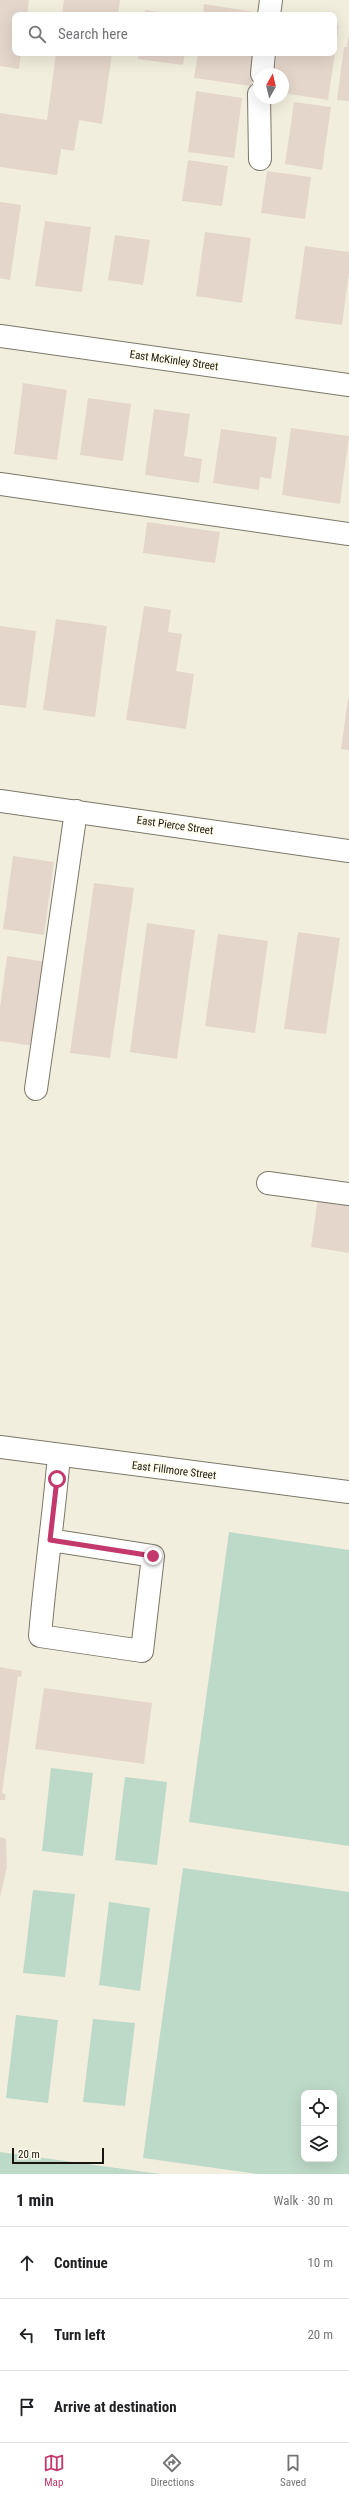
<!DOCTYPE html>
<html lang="en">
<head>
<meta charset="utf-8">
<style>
  :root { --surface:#fff; --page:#f2f2f2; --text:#202124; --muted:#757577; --line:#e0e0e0; --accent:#c3386d }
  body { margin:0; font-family:"Roboto Condensed",sans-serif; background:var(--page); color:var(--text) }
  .controls { position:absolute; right:12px; bottom:12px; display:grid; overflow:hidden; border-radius:8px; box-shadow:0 4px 16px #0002 }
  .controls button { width:36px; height:36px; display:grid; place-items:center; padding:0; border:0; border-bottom:1px solid var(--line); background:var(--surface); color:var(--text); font:20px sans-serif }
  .compass { position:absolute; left:253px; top:68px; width:36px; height:36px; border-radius:50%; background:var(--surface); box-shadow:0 4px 16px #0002; rotate:8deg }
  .scale { position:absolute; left:12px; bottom:10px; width:92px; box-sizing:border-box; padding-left:4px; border:2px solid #16150f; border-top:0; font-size:11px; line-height:14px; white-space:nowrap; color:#16150f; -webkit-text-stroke:3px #fffceb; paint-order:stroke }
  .stop { position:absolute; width:12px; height:12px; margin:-9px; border:3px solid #c3386d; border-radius:50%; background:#fff }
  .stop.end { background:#c3386d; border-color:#fff; box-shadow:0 1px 4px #0008 }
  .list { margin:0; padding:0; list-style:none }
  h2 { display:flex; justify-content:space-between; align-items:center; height:52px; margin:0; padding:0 16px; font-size:17px }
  h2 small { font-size:13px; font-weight:400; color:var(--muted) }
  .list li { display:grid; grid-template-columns:26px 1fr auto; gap:12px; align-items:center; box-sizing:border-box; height:72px; padding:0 16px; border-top:1px solid var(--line) }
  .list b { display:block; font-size:15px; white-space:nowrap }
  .list em { font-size:13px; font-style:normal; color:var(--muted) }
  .icon { flex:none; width:22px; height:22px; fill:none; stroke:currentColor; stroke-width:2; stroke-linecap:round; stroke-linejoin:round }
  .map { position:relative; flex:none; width:349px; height:2174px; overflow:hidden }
  .search { position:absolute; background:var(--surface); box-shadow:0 4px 16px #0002; left:12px; right:12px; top:12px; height:44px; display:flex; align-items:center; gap:10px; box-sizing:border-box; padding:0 14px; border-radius:8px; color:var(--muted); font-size:15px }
  .sheet { height:268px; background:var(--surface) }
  nav { display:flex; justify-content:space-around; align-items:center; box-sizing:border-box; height:56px; border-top:1px solid var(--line); background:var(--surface); font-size:11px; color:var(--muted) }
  nav a { display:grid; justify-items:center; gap:2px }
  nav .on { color:var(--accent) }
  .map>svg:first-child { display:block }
  .green { fill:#bdd9c8; fill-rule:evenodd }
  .building { fill:#e5d6cb }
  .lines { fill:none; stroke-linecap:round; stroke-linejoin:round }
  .minor-casing { stroke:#7b7869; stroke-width:24 }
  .minor { stroke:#fff; stroke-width:22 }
  .route { stroke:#c3386d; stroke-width:5 }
  .labels { text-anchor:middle; stroke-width:3; stroke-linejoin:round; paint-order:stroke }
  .street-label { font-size:11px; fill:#16150f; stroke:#fffceb }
</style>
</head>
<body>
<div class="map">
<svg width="349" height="2174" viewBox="0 0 349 2174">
  <rect width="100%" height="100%" fill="#f2eedd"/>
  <!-- green -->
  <path class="green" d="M229,1532L349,1550V1846L189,1822Z
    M51,1768L93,1773L83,1856L42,1851Z
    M125,1777L167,1782L157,1865L115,1860Z
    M183,1868L349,1892V2174H257L143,2158ZM304,2093H334V2159H304Z
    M33,1890L75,1894L65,1977L23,1973Z
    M109,1902L150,1908L140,1991L99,1985Z
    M16,2015L58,2020L48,2103L6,2098Z
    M93,2019L135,2023L125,2106L83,2102Z
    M0,2152L160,2174H0Z"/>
  <!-- building -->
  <path class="building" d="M0,0H29L27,15H15V53H21L19,69L0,66Z
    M64,0H120L118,15H62Z
    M204,4L261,13V15H203Z
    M145,10L173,14V15H144Z
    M334,24L339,25L335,51H334Z
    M348,38H349V101L337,100L344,47H347Z
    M56,53H112L102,124L79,120L74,151L61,149L57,175L0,167V113L47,120Z
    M139,53H185L183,65L138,59Z
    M198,53H256L251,86L194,78Z
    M277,53H335L328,100L283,93V74H274Z
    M196,91L242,98L234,158L188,152Z
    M294,102L331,107L322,170L285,164Z
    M188,160L228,166L222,206L182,201Z
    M267,171L311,177L305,219L261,213Z
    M0,202L21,205L10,280L0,278Z
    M45,221L91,227L82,292L35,286Z
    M205,232L251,238L242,303L196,296Z
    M115,235L150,240L143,285L108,280Z
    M305,246L349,252V272L342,325L295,319Z
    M23,383L67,390L57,460L14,454Z
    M88,398L131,404L123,461L80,455Z
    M154,409L190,414L184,456L202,459L199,483L145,475Z
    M291,428L349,436L340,504L282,495Z
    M221,429L277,437L271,479L260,477L259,490L213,483Z
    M147,522L220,532L215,563L143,553Z
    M144,606L171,610L168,632L182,634L176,671L194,674L186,729L126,720Z
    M56,619L107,626L95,717L43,710Z
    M0,626L36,631L26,708L0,705Z
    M348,699H349V750L341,749Z
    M13,856L54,862L44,935L3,929Z
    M94,883L134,888L110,1058L70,1053Z
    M147,923L195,930L177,1059L130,1052Z
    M298,932L340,938L326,1034L284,1029Z
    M218,934L268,941L255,1033L205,1026Z
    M7,956L47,962L35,1046L0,1041V1008Z
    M318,1197L349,1202V1253L311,1247Z
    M0,1667L22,1671L21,1677L18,1676L2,1793L6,1795L5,1800H0Z
    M44,1688L152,1703L144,1764L35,1749Z
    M0,1837L6,1839L7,1867L0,1897Z"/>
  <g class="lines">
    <!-- minor casing -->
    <g class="minor-casing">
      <path id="minor" d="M269,15L271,0
        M262,74L264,53
        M259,94L260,159
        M0,336L349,385
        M0,484L349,534
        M0,801L349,851
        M36,1089L76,811
        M268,1183L349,1194
        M0,1447L349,1492
        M50,1540L153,1556L142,1651L40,1636C45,1575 54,1515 59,1455"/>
    </g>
    <!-- minor -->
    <use href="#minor" class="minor"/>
  </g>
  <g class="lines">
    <!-- route -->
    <path class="route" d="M57,1479L50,1540L153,1556"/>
  </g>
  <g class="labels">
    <!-- street labels -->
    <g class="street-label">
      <text transform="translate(174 360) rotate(8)" y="4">East McKinley Street</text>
      <text transform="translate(175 825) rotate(8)" y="4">East Pierce Street</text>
      <text transform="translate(174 1470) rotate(7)" y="4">East Fillmore Street</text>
    </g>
  </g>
</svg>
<div class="controls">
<button><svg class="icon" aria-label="locate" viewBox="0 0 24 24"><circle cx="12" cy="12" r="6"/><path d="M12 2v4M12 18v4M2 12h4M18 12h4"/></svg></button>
<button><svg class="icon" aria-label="layers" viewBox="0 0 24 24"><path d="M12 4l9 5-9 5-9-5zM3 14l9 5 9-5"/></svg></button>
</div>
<svg class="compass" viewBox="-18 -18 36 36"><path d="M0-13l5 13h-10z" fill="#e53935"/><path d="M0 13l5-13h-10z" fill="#757577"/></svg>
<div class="scale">20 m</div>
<div class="stop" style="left:57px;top:1479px"></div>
<div class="stop end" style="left:153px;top:1556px"></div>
<div class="search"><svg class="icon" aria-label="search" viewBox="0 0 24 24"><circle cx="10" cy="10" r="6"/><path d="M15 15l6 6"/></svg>Search here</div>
</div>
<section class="sheet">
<h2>1 min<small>Walk · 30 m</small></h2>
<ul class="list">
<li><svg class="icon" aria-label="ahead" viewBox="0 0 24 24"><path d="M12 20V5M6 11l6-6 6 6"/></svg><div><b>Continue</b></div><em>10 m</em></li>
<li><svg class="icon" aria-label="left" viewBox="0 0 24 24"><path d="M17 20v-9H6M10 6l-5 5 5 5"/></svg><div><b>Turn left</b></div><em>20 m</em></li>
<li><svg class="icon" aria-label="arrive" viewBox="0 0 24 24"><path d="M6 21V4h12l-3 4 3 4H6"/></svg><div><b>Arrive at destination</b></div></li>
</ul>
</section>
<nav>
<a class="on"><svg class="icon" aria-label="map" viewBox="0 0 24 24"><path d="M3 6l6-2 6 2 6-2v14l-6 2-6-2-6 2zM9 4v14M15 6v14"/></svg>Map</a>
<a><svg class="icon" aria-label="directions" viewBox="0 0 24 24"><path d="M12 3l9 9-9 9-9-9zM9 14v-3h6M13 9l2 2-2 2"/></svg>Directions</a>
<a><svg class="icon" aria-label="saved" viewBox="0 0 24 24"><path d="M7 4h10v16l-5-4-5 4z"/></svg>Saved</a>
</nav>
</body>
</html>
